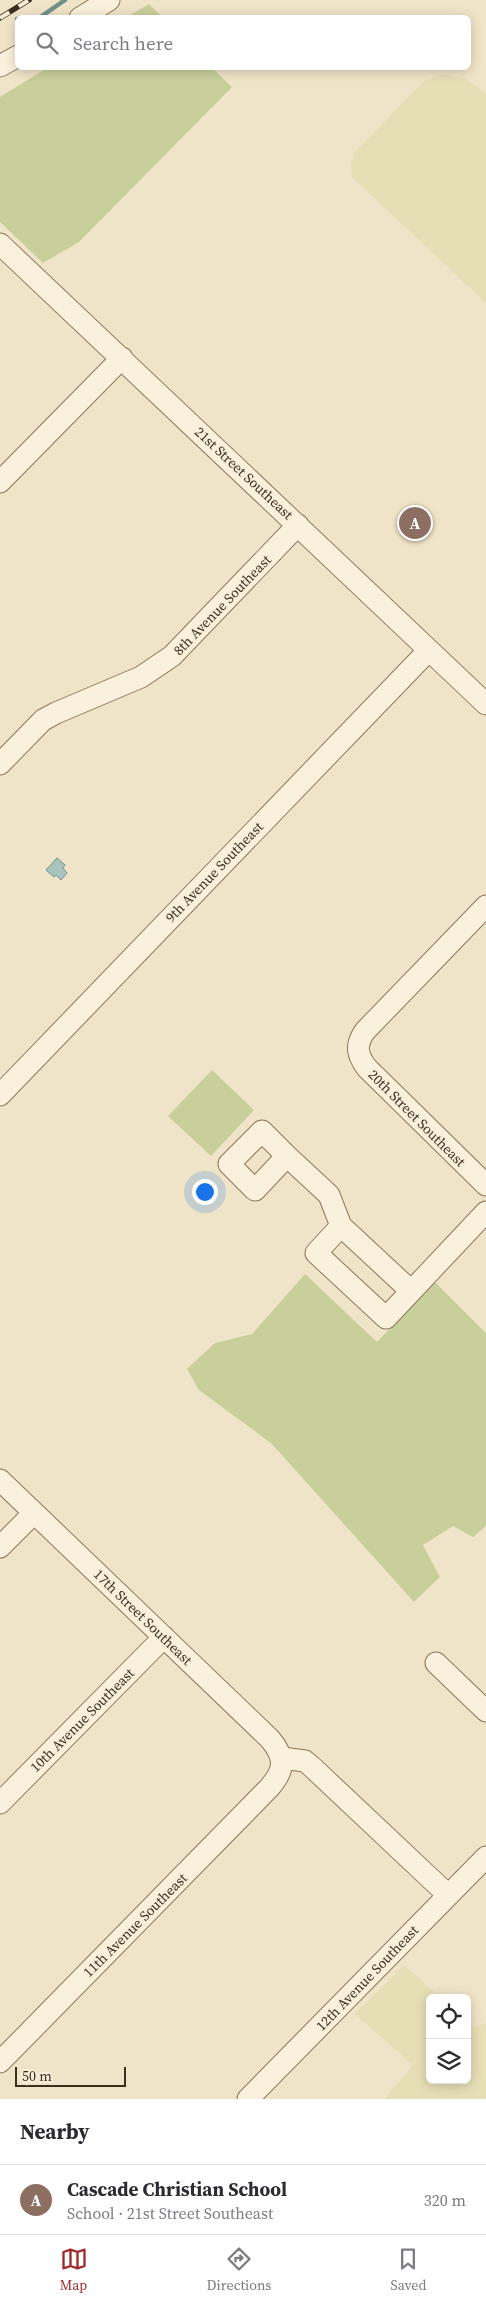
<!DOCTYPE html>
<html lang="en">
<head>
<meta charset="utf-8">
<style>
  :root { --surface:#fff; --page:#f2f2f3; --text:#2b2b33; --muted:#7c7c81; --line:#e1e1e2; --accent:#9e2a2b }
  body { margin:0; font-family:"Source Serif 4",serif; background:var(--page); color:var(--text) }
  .controls { position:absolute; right:15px; bottom:15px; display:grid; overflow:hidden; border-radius:8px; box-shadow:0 2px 12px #0003 }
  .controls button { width:45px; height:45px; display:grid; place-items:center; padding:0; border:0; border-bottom:1px solid var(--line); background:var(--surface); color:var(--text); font:25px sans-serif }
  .scale { position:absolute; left:15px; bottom:12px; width:111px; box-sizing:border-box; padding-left:5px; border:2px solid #3d2e20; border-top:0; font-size:14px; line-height:18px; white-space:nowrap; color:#3d2e20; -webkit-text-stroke:4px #f7eed8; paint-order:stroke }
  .you { position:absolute; left:204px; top:1191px; width:18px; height:18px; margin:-12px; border:4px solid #fff; border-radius:50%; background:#1a73e8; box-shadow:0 0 0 8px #1a73e833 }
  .badge { display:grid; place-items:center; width:32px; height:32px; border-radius:50%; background:var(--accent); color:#fff; font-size:16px; font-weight:700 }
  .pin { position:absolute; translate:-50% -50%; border:2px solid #fff; box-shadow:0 1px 5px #0006 }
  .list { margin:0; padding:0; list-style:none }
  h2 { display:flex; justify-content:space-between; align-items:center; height:65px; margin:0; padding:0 20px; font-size:21px }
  h2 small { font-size:16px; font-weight:400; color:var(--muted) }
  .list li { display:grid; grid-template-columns:32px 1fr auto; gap:15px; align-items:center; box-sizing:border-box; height:70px; padding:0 20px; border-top:1px solid var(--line) }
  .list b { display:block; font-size:19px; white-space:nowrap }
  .list p { margin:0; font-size:16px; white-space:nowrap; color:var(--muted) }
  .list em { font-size:16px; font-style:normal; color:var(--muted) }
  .icon { flex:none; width:28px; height:28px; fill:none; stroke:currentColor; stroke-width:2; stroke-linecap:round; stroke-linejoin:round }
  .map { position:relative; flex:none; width:486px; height:2099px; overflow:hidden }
  .search { position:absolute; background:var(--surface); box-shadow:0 2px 12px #0003; left:15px; right:15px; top:15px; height:55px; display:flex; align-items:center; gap:12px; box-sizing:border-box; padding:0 18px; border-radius:8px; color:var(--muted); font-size:19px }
  .sheet { height:135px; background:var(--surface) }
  nav { display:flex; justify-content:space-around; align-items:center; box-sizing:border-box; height:70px; border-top:1px solid var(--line); background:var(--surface); font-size:14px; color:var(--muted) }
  nav a { display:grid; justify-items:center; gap:2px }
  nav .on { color:var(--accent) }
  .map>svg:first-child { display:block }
  .farmland { fill:#e6deb5 }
  .green { fill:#c9cf9b }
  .water { fill:#a9c4bc; stroke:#6f938a }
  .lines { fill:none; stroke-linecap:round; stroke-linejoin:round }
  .stream { stroke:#6f938a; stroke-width:4.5 }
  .minor-casing { stroke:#8d765c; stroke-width:23 }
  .minor { stroke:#faf1dc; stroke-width:21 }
  .rail-casing { stroke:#3d2e20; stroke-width:5.5 }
  .rail { stroke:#f7eed8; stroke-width:4; stroke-dasharray:11; stroke-linecap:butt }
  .labels { text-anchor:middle; stroke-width:4; stroke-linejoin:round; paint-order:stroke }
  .street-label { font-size:14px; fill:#3d2e20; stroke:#f7eed8 }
</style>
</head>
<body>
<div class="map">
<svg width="486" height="2099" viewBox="0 0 486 2099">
  <rect width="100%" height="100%" fill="#f0e4c8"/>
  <!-- farmland -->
  <path class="farmland" d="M441,74L465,78L486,94V303L352,177L351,164L355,152L424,81Z
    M404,1965L441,1998H430V2080H467V2021L474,2027L486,2023V2099H384L413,2065L355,2014Z"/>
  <!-- green -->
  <path class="green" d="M149,4L162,17H127Z
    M47,68H212L232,87L79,242L43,263L0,222V97Z
    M212,1070L254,1110L211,1156L168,1116Z
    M305,1274L377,1342L435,1282L486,1333V1526L473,1537L453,1526L423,1545L440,1577L414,1602L271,1443L199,1390L187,1369L215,1343L252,1334Z"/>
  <!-- water -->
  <path class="water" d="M57,858L65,865L63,868L67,873L61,880L56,875L54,877L46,870Z"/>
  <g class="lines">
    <!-- stream -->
    <path class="stream" d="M39,18L65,0
      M17,19H18"/>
    <!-- minor casing -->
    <g class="minor-casing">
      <path id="minor" d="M80,18L109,0
        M0,66L18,56
        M0,244L486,704
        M0,482L122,358
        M0,764L43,720L56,713L141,677L172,656L298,525
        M486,906L365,1031C355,1045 357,1055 367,1068L486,1185
        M0,1095L429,650
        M262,1131L287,1156L255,1190L229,1164Z
        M287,1156L329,1195L341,1226
        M411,1291L341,1226L316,1253L386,1318L486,1212
        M0,1480L270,1739C286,1758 285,1770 269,1788L0,2062
        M0,1547L34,1513
        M436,1663L486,1711
        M282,1758L305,1761L311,1766L448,1895
        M0,1803L164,1637
        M248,2099L486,1857"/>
    </g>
    <!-- minor -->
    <use href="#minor" class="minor"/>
    <!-- rail casing -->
    <g class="rail-casing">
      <path id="rail" d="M0,18L29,0"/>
    </g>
    <!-- rail -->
    <use href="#rail" class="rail"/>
  </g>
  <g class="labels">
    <!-- street labels -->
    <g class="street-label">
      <text transform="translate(244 473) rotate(43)" y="5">21st Street Southeast</text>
      <text transform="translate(222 605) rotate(-46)" y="5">8th Avenue Southeast</text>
      <text transform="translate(214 872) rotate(-46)" y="5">9th Avenue Southeast</text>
      <text transform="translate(417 1118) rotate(45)" y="5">20th Street Southeast</text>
      <text transform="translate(143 1617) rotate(44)" y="5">17th Street Southeast</text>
      <text transform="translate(82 1720) rotate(-45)" y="5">10th Avenue Southeast</text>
      <text transform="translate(135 1925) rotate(-45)" y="5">11th Avenue Southeast</text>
      <text transform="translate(367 1978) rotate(-46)" y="5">12th Avenue Southeast</text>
    </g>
  </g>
</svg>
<div class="controls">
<button><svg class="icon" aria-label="locate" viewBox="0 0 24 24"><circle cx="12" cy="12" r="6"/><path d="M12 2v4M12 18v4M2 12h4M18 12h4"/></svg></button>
<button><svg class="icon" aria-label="layers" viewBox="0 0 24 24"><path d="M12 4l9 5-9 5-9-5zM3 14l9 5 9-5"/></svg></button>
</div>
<div class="scale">50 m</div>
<div class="you"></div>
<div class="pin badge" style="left:415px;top:523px;background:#8d6e63">A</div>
<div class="search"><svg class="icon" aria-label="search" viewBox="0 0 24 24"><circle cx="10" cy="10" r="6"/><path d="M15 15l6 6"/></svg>Search here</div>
</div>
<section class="sheet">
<h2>Nearby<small></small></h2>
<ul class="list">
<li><span class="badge" style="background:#8d6e63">A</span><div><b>Cascade Christian School</b><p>School · 21st Street Southeast</p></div><em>320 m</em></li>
</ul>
</section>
<nav>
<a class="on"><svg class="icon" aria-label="map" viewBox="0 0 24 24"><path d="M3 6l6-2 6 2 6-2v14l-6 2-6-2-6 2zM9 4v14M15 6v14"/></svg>Map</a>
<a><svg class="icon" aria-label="directions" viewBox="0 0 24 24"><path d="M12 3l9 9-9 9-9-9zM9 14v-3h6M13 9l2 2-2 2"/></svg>Directions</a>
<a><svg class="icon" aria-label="saved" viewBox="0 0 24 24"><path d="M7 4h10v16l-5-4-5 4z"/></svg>Saved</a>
</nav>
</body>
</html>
